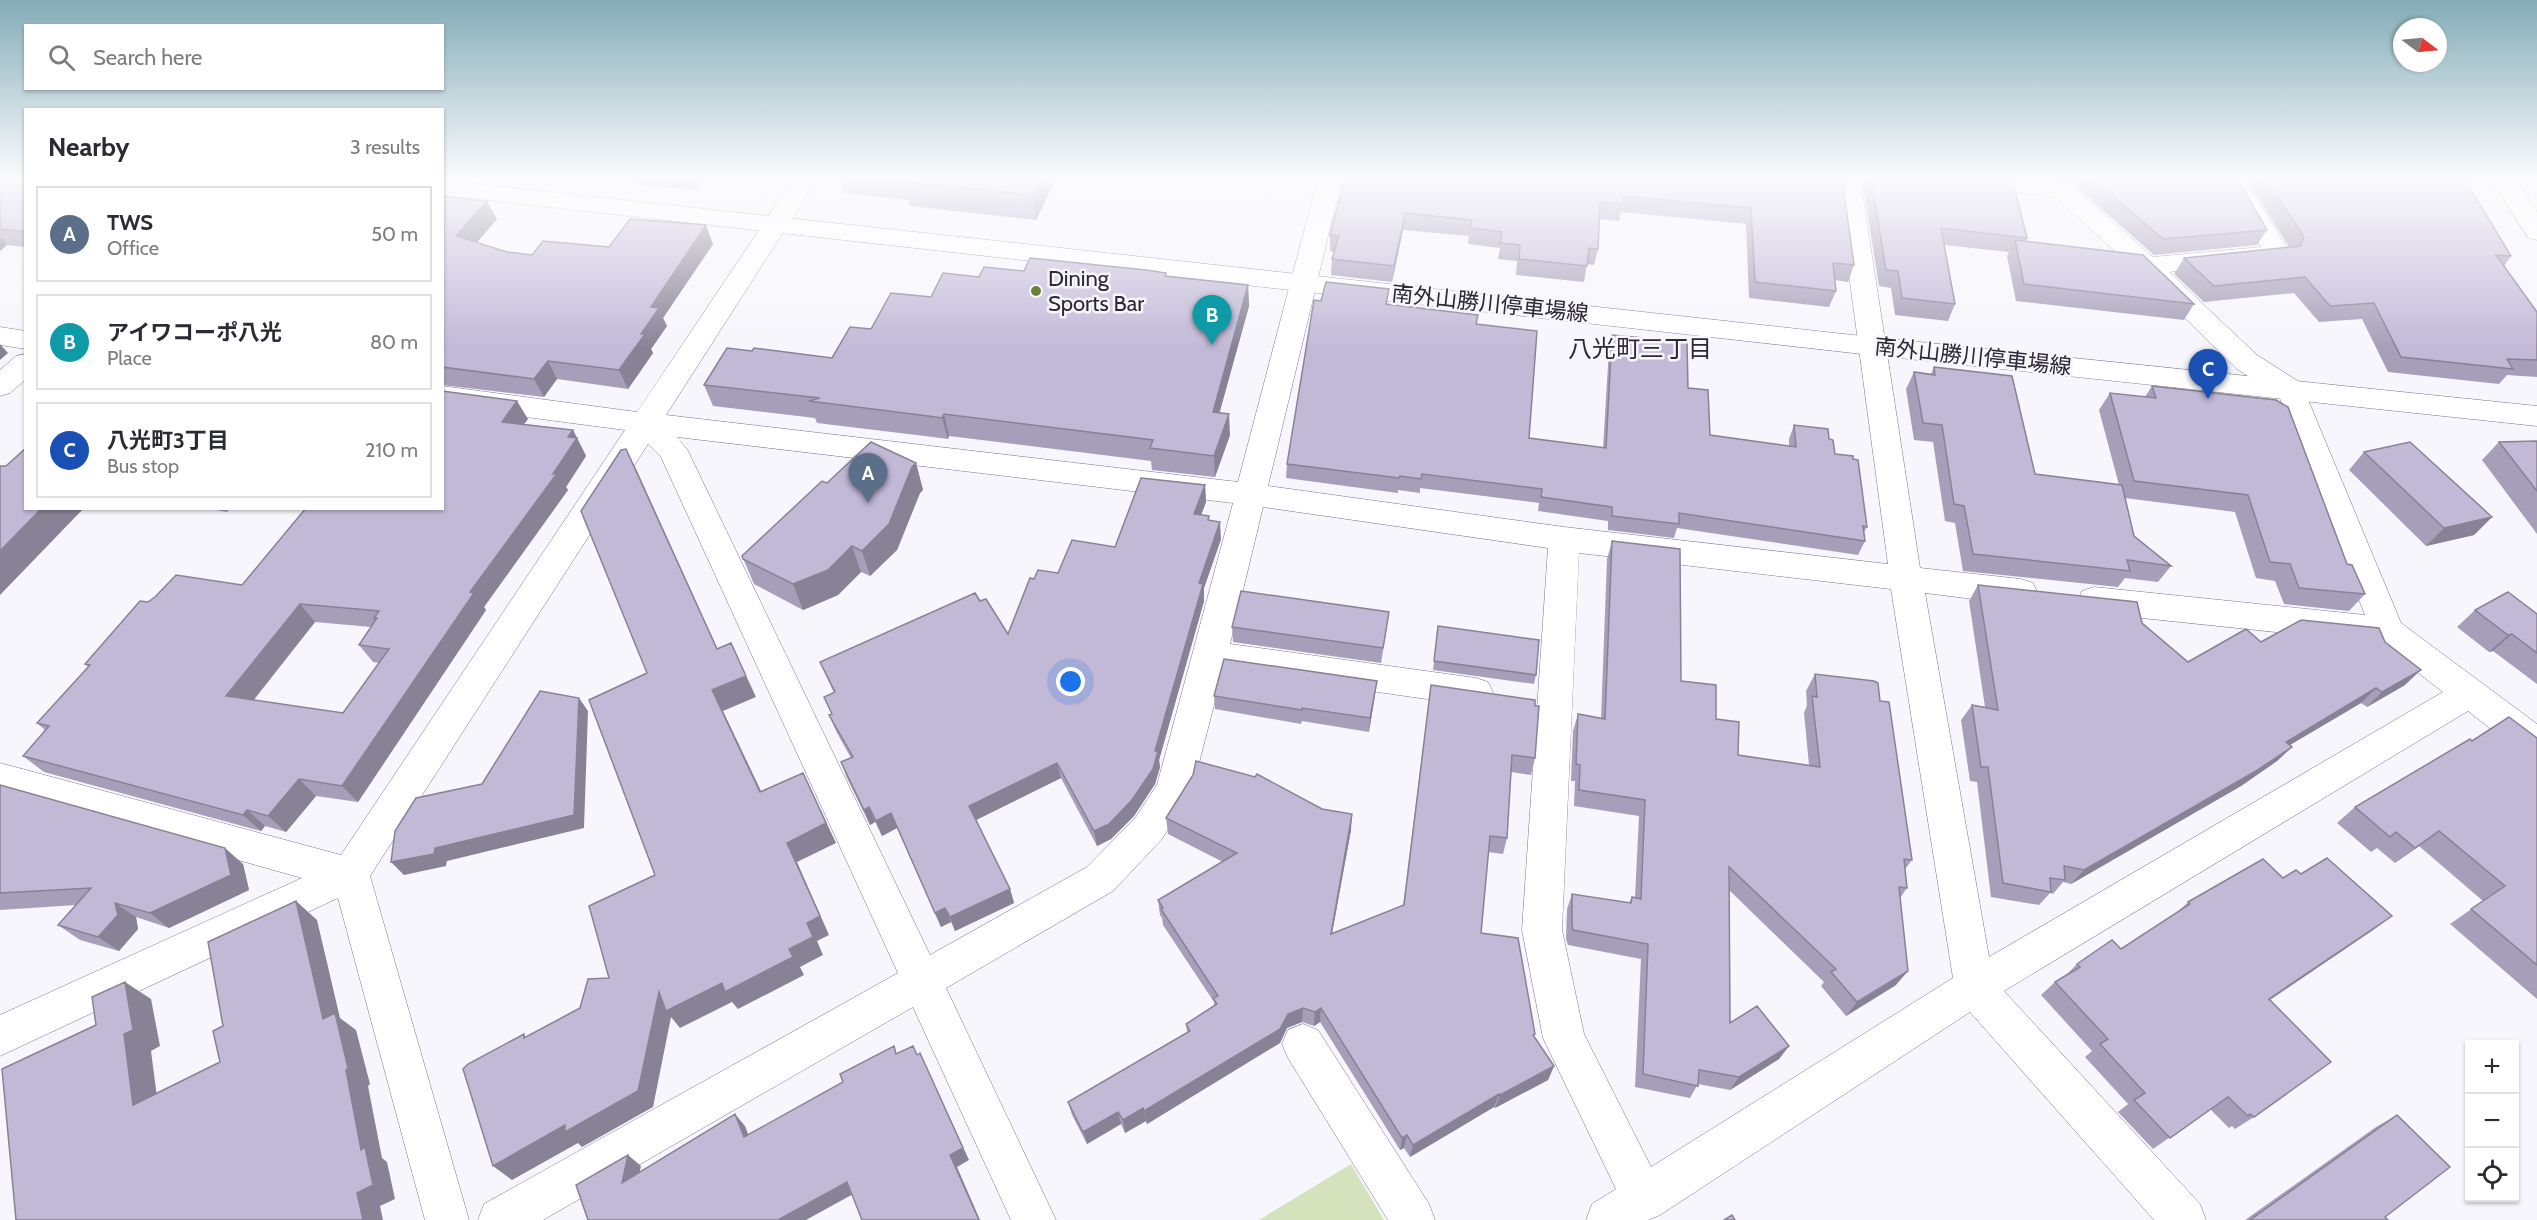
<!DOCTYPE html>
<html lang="en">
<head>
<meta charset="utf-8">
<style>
  :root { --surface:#fff; --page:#f7f7f7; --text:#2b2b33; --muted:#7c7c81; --line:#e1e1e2; --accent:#d93025 }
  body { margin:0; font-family:Cabin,"Noto Sans JP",sans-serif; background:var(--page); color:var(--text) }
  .controls { position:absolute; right:18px; bottom:18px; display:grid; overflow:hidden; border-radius:0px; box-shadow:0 2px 4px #0004 }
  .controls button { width:54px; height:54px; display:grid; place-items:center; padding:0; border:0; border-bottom:2px solid var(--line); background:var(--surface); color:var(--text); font:30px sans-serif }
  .compass { position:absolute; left:2393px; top:18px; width:54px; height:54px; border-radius:50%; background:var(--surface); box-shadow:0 2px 4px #0004; rotate:106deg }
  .you { position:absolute; left:1071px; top:682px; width:21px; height:21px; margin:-15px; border:4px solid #fff; border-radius:50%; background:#1a73e8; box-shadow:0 0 0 9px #1a73e833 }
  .badge { display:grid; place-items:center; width:39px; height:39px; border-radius:50%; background:var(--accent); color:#fff; font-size:20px; font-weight:700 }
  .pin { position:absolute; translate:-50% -50px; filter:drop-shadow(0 2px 3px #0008) }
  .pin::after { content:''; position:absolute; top:32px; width:21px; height:18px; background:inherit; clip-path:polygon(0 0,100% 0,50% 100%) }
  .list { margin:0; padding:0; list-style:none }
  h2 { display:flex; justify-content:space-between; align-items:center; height:78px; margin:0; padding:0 24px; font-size:26px }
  h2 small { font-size:20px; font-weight:400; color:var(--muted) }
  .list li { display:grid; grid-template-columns:39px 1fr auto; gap:18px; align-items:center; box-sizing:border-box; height:96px; margin:0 12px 12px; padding:0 12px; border:2px solid var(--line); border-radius:0px }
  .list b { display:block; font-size:22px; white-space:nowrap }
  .list p { margin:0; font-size:20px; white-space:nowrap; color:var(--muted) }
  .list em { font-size:20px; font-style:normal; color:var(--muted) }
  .icon { flex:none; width:33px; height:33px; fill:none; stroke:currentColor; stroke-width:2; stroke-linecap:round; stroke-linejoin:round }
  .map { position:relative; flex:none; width:2537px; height:1220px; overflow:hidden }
  .search { position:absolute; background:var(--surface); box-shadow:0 2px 4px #0004; left:24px; top:24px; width:420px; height:66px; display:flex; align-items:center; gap:15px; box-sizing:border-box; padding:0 21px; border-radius:0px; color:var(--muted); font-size:22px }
  .panel { position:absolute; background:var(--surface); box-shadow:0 2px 4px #0004; left:24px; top:108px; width:420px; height:402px; border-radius:0px }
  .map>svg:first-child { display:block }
  .green { fill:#d5e3bc }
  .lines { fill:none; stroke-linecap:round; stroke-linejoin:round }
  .minor-casing { stroke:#7c7490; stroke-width:1 }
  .secondary-casing { stroke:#7c7490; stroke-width:1 }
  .minor { fill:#fff; fill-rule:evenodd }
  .secondary { fill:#fff; fill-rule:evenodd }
  .wall { fill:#a79fb9; fill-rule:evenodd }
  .shaded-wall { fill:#888296 }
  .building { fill:#c2b9d7; stroke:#888296; stroke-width:1.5; fill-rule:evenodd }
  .poi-dot { fill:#6b8234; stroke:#f7f6fc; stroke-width:2 }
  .labels { text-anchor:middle; stroke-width:5; stroke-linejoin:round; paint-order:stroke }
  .poi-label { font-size:22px; fill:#2c2834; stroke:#f7f6fc; text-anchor:start }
  .street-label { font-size:22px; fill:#2c2834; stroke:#f7f6fc }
  .neighbourhood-label { font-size:24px; fill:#2c2834; stroke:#f7f6fc }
</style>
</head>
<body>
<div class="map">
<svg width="2537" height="1220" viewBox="0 0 2537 1220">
  <rect width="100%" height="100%" fill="#f7f6fc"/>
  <!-- green -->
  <path class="green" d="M1351,1164L1384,1220H1259Z"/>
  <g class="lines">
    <!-- minor casing -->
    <g class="minor-casing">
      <path id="minor" d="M794,178H818L666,415L1238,482L1318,178H1342L1268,486L1564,527L1888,564L1836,178H1860L1920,568L2021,579L2033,583L2037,592L2033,601L2021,605L1925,593L1989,957L2443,692L2380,643L2094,613L2082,609L2078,600L2082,591L2094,587L2365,615L2279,396L2237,369L2138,272L2055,197L1953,185L1944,183L1941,178H2022L2071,185L2153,257L2261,247L2220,178H2244L2291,254L2287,260L2169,272L2257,355L2301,383L2401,623L2537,724V759L2524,755L2468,711L2004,991L2200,1204L2206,1220H2154L1970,1012L1660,1215L1648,1220H1586L1592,1204L1616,1189L1543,1038L1522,930L1548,548L1263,507L1230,644L1476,678L1488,682L1493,692L1488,702L1476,706L1223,670L1192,790L1162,839L1113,891L946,988L1056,1220H1011L913,1007L543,1220H478L484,1204L898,973L661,457L648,444L370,876L469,1220H425L338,898L0,1056V1015L302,878L0,793V763L341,855L625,430L442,406V386L637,412ZM677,437L1233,503L1157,785L1136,817L1087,867L930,955L688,451ZM1579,553L1891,589L1953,978L1651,1167L1584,1034L1562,930Z
        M0,327L26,331V349L0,345Z
        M26,354V379L10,393L0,396V370L16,356Z
        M1303,1024L1318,1030L1429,1204L1435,1220H1388L1288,1058L1282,1044L1288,1030Z"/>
    </g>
    <!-- secondary casing -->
    <g class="secondary-casing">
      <path id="secondary" d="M2491,178H2515L2537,212V240L2528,238Z
        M442,180L1871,337L2537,406V426L1871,355L442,195Z"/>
    </g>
    <!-- minor -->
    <use href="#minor" class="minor"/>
    <!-- secondary -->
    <use href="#secondary" class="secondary"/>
  </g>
  <!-- wall -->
  <path class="wall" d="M0,178H26V247L7,245L0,251Z
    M631,178H704L695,190L634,184Z
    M839,178H1056L1036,220L910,206L908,200L843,193Z
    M1345,178H1842L1854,265L1848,282L1834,280L1836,291L1829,307L1749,298L1746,224L1621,212L1619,221L1599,219L1598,249L1594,265L1587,264L1584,282L1516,275L1517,261L1498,259L1500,248L1468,244L1469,236L1403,230L1392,282L1331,275L1332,259L1334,252L1330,251V235Z
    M1862,178H2012L2027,238L2026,241L2194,304L2184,320L2016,301L2007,256L2009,252L1944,245L1955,304L1948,321L1895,315L1891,288L1879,286Z
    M2059,178H2237L2267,230L2257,245L2154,255L2072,183L2063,182Z
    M2246,178H2464L2511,256L2504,266L2537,312V377L2507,375L2499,384L2388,372L2362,319L2319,322L2294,293L2204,302L2174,274L2184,258L2289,247Z
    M442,196L497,219L476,243L507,252L532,255L609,247L713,244L663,318L667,326L651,349L653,353L628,389L557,379L544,397L442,385Z
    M1166,273V276L1248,285L1249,306L1219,413L1230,435L1215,477L1152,470L1151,461L949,436L948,439L933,437L817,423L815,418L713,406L704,385L752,351L832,358L871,329L931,297L979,277Z
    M1321,301L1388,304L1476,324L1529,438L1603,448L1609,349L1612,335L1688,388L1710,435L1789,446V439L1794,425L1829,439L1835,454L1853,459L1867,527L1864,532L1865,541L1858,555L1677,528L1674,538L1608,530V521L1538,511L1539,503L1420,488V493L1398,490V493L1286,478L1287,464Z
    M1934,367L2035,474L2119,485L2099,410L2110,393L2145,397L2152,386L2347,564L2365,594L2349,611L2284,604L2275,581L2256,578L2235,512L2125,498L2134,536L2171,566L2158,582L2125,578L2118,587L1963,571L1955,523L1945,521L1933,442L1914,440L1906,389L1914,372L1931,374Z
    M528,419L524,424L573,430L586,456L566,487L568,490L484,607L486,610L358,802L316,796L286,832L265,826L261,831L44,772L23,756L45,730L37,723L88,667L85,664L148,602L242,585ZM315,622L371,627L359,645L373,662L379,663L343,713L254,700Z
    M2537,441V534L2482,460L2499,442Z
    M2364,452L2492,517L2474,535L2426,546L2349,470Z
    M916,463L923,490L920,493L897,550L870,576L861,572L838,595L803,610L754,584L742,556L827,483Z
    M1205,485L1206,502L1201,515L1209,516V520L1221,539L1204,588V601L1159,760L1160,767L1155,784L1134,816L1111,839L1097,846L1061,778L976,820L1010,889L1014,903L955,931L951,922L941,927L897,828L882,836L875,822L870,825L847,778L841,762L851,758L836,731L829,715L832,714L824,697L834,693L820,662L980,601L1008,634L1034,579L1058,573L1115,547Z
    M204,508H231L227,512Z
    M1612,541L1681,681L1716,719L1738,755L1809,765L1804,713L1807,705L1806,691L1815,674L1880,701L1912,860L1905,869L1907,888L1900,898L1896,985L1846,1016L1821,986L1824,982L1729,890L1730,1023L1789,1046L1779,1059L1730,1090L1698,1084L1690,1098L1635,1087L1641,959L1568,945L1566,939L1567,909L1572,894L1629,903L1632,897H1635L1639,816L1574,806L1575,781H1571L1573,731L1578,714L1601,718L1607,559Z
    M1978,585L2142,623L2188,662L2261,642L2405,685L2367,707L2361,703L2290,745L2292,747L2277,761L2241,786L2071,884L2063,882L2053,894L2050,893L2039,905L1991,897L1977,782L1970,781L1961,720L1972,705L1985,707L1969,601Z
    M2475,610L2537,614V684L2493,651L2489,652L2457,627Z
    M1438,626L1536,675L1534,684L1433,670Z
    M1232,627H1387L1381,663L1233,642Z
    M1431,685L1535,706V758L1531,775L1511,772L1507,838L1503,854L1488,852L1481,933L1534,1036L1554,1066L1548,1080L1495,1108L1494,1107L1410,1157L1404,1148L1400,1150L1320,1022L1314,1026L1302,1022L1287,1028L1280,1043L1147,1124L1146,1121L1125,1133L1121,1124L1087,1144L1072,1115L1068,1102L1187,1032L1186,1024L1214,1006V1002L1163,925L1162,918L1160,915L1158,900L1223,862L1168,834L1166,818L1322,809L1351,830L1332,934L1403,906Z
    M1375,695L1369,732L1302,721L1301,724L1215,709L1214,696Z
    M2537,738V999L2450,924L2483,901L2419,846L2395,863L2377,848L2371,852L2337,823L2355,807L2472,741Z
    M0,785L243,864L249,890L169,928L136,917L138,929L119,951L80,940L58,925L76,905L0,910Z
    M2301,874L2392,916L2373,930L2270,1000L2254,1117L2235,1129L2232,1126L2229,1128L2210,1109L2153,1149L2118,1112L2128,1104L2085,1057L2092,1051L2041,995L2055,982L2065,976L2077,964L2121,949L2178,912L2188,902L2283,878Z
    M2397,1115L2385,1217L2388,1220H2245L2376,1127Z"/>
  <!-- shaded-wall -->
  <path class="shaded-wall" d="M690,178H704L695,190Z
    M1041,178H1056L1036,220L1033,195Z
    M487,201L497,219L466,255L456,236Z
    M1405,213L1403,230L1392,282L1394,266Z
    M706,225L713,244L663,318L667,326L651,349L653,353L628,389L619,370L641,334L651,307Z
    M0,237L7,245L0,251Z
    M1248,285L1249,306L1214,433L1213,412Z
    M0,344L8,353L0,360Z
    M548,361L557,379L544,397L534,379Z
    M517,401L528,419L512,440L502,422Z
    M944,414L949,436L948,439L942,418Z
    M1229,414L1230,435L1215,477L1214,456Z
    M573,430L586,456L566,487L568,490L484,607L486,610L358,802L342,786L470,592L553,474L568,437Z
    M626,449L637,471L727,670L717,649Z
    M916,463L923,490L920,493L897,550L870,576L862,551L912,467Z
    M1205,485L1206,502L1195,531L1194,514Z
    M42,508H84L0,595V551Z
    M2492,517L2474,535L2426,546L2444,528Z
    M1220,522L1221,539L1204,588V601L1159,760L1160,767L1155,784L1134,816L1111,839L1097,846L1094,831L1155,751L1199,583Z
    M852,546L861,572L838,595L803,610L793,584Z
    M300,604L315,622L243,713L226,696Z
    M2512,634L2493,651L2489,652L2508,635Z
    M731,643L756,697L723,711L771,812L760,792L712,690Z
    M2421,670L2405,685L2367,707L2382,692Z
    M1377,681L1375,695L1369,732L1370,718Z
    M2376,688L2361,703L2271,756L2286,742Z
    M579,698L588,711L584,828L447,861L446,866L404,875L391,862L435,848Z
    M2292,747L2277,761L2241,786L2071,884L2084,870Z
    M1057,763L1061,778L974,821L969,806Z
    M803,773L836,843L797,862L829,935L817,941L823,955L800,967L804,975L738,1009L732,1002L680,1028L671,1017L653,1107L582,1147L578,1143L512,1180L493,1166L659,992L789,949L807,923L787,843Z
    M299,779L316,796L286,832L268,816Z
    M869,807L875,822L870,825L864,810Z
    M247,810L265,826L261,831L243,815Z
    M891,813L897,828L882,836L876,821Z
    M1352,814L1351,830L1329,949L1331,934Z
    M2439,831L2419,846L2395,863L2415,848Z
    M225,848L243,864L249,890L169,928L150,913Z
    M1010,889L1014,903L955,931L950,917Z
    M296,901L317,920L340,1018L356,1030L370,1084L368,1086L382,1158L387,1162L395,1199L380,1206L383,1220H363L357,1193L361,1150L323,1019Z
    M115,903L136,917L138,929L119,951L98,937Z
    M945,908L951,922L941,927L935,913Z
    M2392,916L2373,930L2251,1012L2269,999Z
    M1908,971L1896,985L1846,1016L1857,1002Z
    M125,982L151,999L160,1046L151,1051L160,1120L133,1105L124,1034Z
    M1303,1008L1302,1022L1287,1028L1280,1043L1147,1124L1144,1111L1288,1014Z
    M1321,1008L1320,1022L1314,1026L1315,1012Z
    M1789,1046L1779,1059L1730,1090L1739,1077Z
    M920,1053L969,1160L957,1167L980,1220H979L950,1155Z
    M1554,1066L1548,1080L1495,1108L1500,1095Z
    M1499,1094L1494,1107L1410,1157L1413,1145Z
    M1143,1108L1146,1121L1125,1133L1123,1120Z
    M1118,1112L1121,1124L1087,1144L1083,1132Z
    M735,1114L745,1126L754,1149L744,1137Z
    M1407,1135L1404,1148L1400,1150L1402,1138Z
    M628,1155L641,1166L635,1195L622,1183Z
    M847,1182L855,1193L806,1220H778Z"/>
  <!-- building -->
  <path class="building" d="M0,178H26V232L0,229Z
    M906,178H1041L1033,195L904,182Z
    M1345,178H1842L1854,265L1833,263L1836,291L1755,282L1751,208L1623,196L1622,204L1600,202L1598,249L1589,248L1587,266L1519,259L1520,245L1500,243L1502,232L1470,228L1472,220L1405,213L1394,266L1332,259L1339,236L1330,235Z
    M1871,178H2012L2027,238L1941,228L1955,304L1902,298L1898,271L1886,270Z
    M2092,178H2237L2267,230L2163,239Z
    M2265,178H2464L2511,256L2496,255L2537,312V360L2507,359L2513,369L2401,357L2374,303L2330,306L2305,277L2214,286L2184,258L2300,246L2304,237Z
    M442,196L487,201L456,236L507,252L532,255L543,241L609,247L630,219L706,225L651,307L659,308L641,334H645L619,370L548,361L534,379L442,367Z
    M2015,240L2143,255L2194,304L2024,284Z
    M1030,258L1146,270L1166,273L1165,276L1248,285L1213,412L1229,414L1214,456L1150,448L1153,440L944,414L942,418L928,416L809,401L820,398L704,385L727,348L752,351L754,348L832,358L850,327L871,329L891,293L931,297L943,273L979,277L984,267L1024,271Z
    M1326,282L1389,289L1386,304L1478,315L1476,324L1537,331L1529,438L1606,448L1612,335L1687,342L1688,388L1708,390L1710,435L1796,447L1794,425L1828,429L1829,439L1833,440L1835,454L1853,456V459L1858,460L1867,527L1863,526L1865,541L1679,513V524L1612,516V507L1541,497L1542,489L1422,474L1421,479L1400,476L1399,478L1287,464L1314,300L1321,301Z
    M1934,367L2012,376L2035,474L2122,485L2134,536L2171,566L2127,560L2130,571L1973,554L1964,506L1954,504L1942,425L1923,423L1914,372L1935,375Z
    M2152,386L2276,400L2288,407L2347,564L2352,565L2365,594L2299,588L2290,564L2270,562L2248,495L2134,481L2110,393L2156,398Z
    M442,391L517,401L502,422L573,430L568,437L577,438L553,474L558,472L470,592L474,593L342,786L299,779L268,816L247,810L243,815L23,756L49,726L37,723L90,665L85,664L140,601L148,602L155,597L176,575L242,585L306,508H442ZM300,604L379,611L374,618H377L359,645L389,649L343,713L226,696Z
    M2537,441V491L2499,442Z
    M871,442L916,463L912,467L889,524L862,551L852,546L828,570L793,584L743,559L742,556L822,481L827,483Z
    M2410,442L2492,517L2444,528L2364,452Z
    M26,448V508H42L0,551V466H6Z
    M626,449L717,649L731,643L746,676L712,690L760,792L803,773L826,823L787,843L820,916L807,923L813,937L789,949L793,957L725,992L722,983L666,1011L659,992L638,1091L565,1132V1125L493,1166L463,1069L468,1064L524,1034V1038L580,1008L588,979L609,978L589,906L655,875L589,700L647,673L581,511L621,450Z
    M1141,478L1205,485L1194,514L1209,516L1208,520L1220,522L1199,583L1203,584L1155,751H1158L1153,769L1132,800L1109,824L1094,831L1057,763L969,806L1010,889L950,917L945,908L935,913L891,813L876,821L869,807L864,810L841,762L853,757L829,715L832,714L824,697L835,692L820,662L975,593L980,601L986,599L1008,634L1030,578L1034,579L1038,570L1058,573L1072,540L1115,547Z
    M1612,541L1680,549L1681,681L1716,685V719L1739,722L1738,755L1820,767L1812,696L1817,697L1815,674L1874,681L1878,683L1880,701L1889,702L1912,860L1904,859L1907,888L1899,887L1908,971L1857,1002L1831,972L1836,969L1729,867L1730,1023L1757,1006L1789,1046L1739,1077L1699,1070L1698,1086L1643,1074L1648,944L1573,930L1572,924V894L1631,903L1632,897L1641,899L1645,800L1579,790L1580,765L1576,764L1578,714L1605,719Z
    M1978,585L2137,602L2142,623L2188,662L2246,629L2261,642L2301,620L2379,628L2385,642L2421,670L2382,692L2376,688L2286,742L2292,747L2256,771L2084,870L2064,866L2065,880L2050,878L2051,892L2003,883L1988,767H1981L1972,705L1998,710Z
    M1241,591L1389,612L1383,648L1232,627Z
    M2508,592L2537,614V653L2512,634L2508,635L2475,610Z
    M1438,626L1539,640L1536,675L1434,661Z
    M1224,659L1377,681L1370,718L1302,708V710L1214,696Z
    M1431,685L1535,700V706H1539L1535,758L1512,755L1507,838L1490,836L1481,933L1518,938L1535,1034L1533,1035L1554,1066L1500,1095L1499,1094L1413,1145L1407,1135L1402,1138L1321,1008L1315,1012L1303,1008L1288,1014L1280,1029L1144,1111L1143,1108L1123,1120L1118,1112L1083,1132L1068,1102L1190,1031L1186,1024L1217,1004L1213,998L1218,996L1161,909L1163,908L1158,900L1237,853L1166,818L1193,775L1196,761L1255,777L1257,774L1322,809L1352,814L1331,934L1404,905Z
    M540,691L579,698L574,815L435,848L434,854L391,862L395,831L416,798L482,784Z
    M2509,717L2537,738V965L2471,909L2505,886L2439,831L2415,848L2396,832L2390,837L2355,807L2470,739L2472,741Z
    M0,785L225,848L231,875L150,913L115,903L118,915L98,937L58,925L91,888L0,893Z
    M2327,858L2392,916L2269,999L2331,1062L2254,1117L2250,1114L2248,1116L2228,1097L2170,1138L2134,1100L2145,1093L2100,1044L2108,1039L2055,982L2080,967L2077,964L2112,940L2121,949L2190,904L2188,902L2263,859L2283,878L2296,870L2301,874Z
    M296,901L323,1019L335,1013L348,1068L346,1070L361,1150L365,1147L373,1185L357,1193L363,1220H16L2,1069L96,1025L92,997L125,982L133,1030L124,1034L133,1105L220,1062L213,1031L223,1026L208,942Z
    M894,1046L896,1054L913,1046L917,1055L920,1053L963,1148L950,1155L979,1220H862L847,1182L778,1220H588L576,1185L628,1155L622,1183L735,1114L744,1137L843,1082L840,1074Z
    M2397,1115L2450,1167L2385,1217L2388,1220H2250Z
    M1732,1215L1735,1220H1724Z"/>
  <!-- sky -->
  <linearGradient id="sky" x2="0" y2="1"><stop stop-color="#84acb7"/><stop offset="0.51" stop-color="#fbfbfe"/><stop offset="1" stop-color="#fbfbfe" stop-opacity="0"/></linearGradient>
  <rect width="2537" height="349" fill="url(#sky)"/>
  <!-- markers -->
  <circle class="poi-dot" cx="1036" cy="291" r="6"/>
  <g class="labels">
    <!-- poi labels -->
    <g class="poi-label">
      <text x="1048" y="286">Dining<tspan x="1048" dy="25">Sports Bar</tspan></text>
    </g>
    <!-- street labels -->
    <g class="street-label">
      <text transform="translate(1490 303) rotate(6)" y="8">南外山勝川停車場線</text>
      <text transform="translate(1973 356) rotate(6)" y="8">南外山勝川停車場線</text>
    </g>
    <!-- neighbourhood labels -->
    <g class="neighbourhood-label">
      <text x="1640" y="357">八光町三丁目</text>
    </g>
  </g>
</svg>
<div class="controls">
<button>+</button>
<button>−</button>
<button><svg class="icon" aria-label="locate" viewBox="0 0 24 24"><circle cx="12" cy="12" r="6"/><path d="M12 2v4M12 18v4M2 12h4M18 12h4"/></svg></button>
</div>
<svg class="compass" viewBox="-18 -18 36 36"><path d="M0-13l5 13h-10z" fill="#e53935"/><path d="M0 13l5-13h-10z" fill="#7c7c81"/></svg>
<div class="you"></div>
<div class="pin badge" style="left:868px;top:503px;background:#5c6f8a">A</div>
<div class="pin badge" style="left:1212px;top:345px;background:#0f9aa8">B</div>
<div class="pin badge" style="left:2208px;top:399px;background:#1a4fb4">C</div>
<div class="search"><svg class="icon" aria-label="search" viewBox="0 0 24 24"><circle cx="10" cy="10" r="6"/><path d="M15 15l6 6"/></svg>Search here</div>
<section class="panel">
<h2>Nearby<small>3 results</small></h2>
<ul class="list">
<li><span class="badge" style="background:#5c6f8a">A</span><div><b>TWS</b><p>Office</p></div><em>50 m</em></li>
<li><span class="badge" style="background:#0f9aa8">B</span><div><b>アイワコーポ八光</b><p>Place</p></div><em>80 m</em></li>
<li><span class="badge" style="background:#1a4fb4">C</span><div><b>八光町3丁目</b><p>Bus stop</p></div><em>210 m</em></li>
</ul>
</section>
</div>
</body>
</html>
